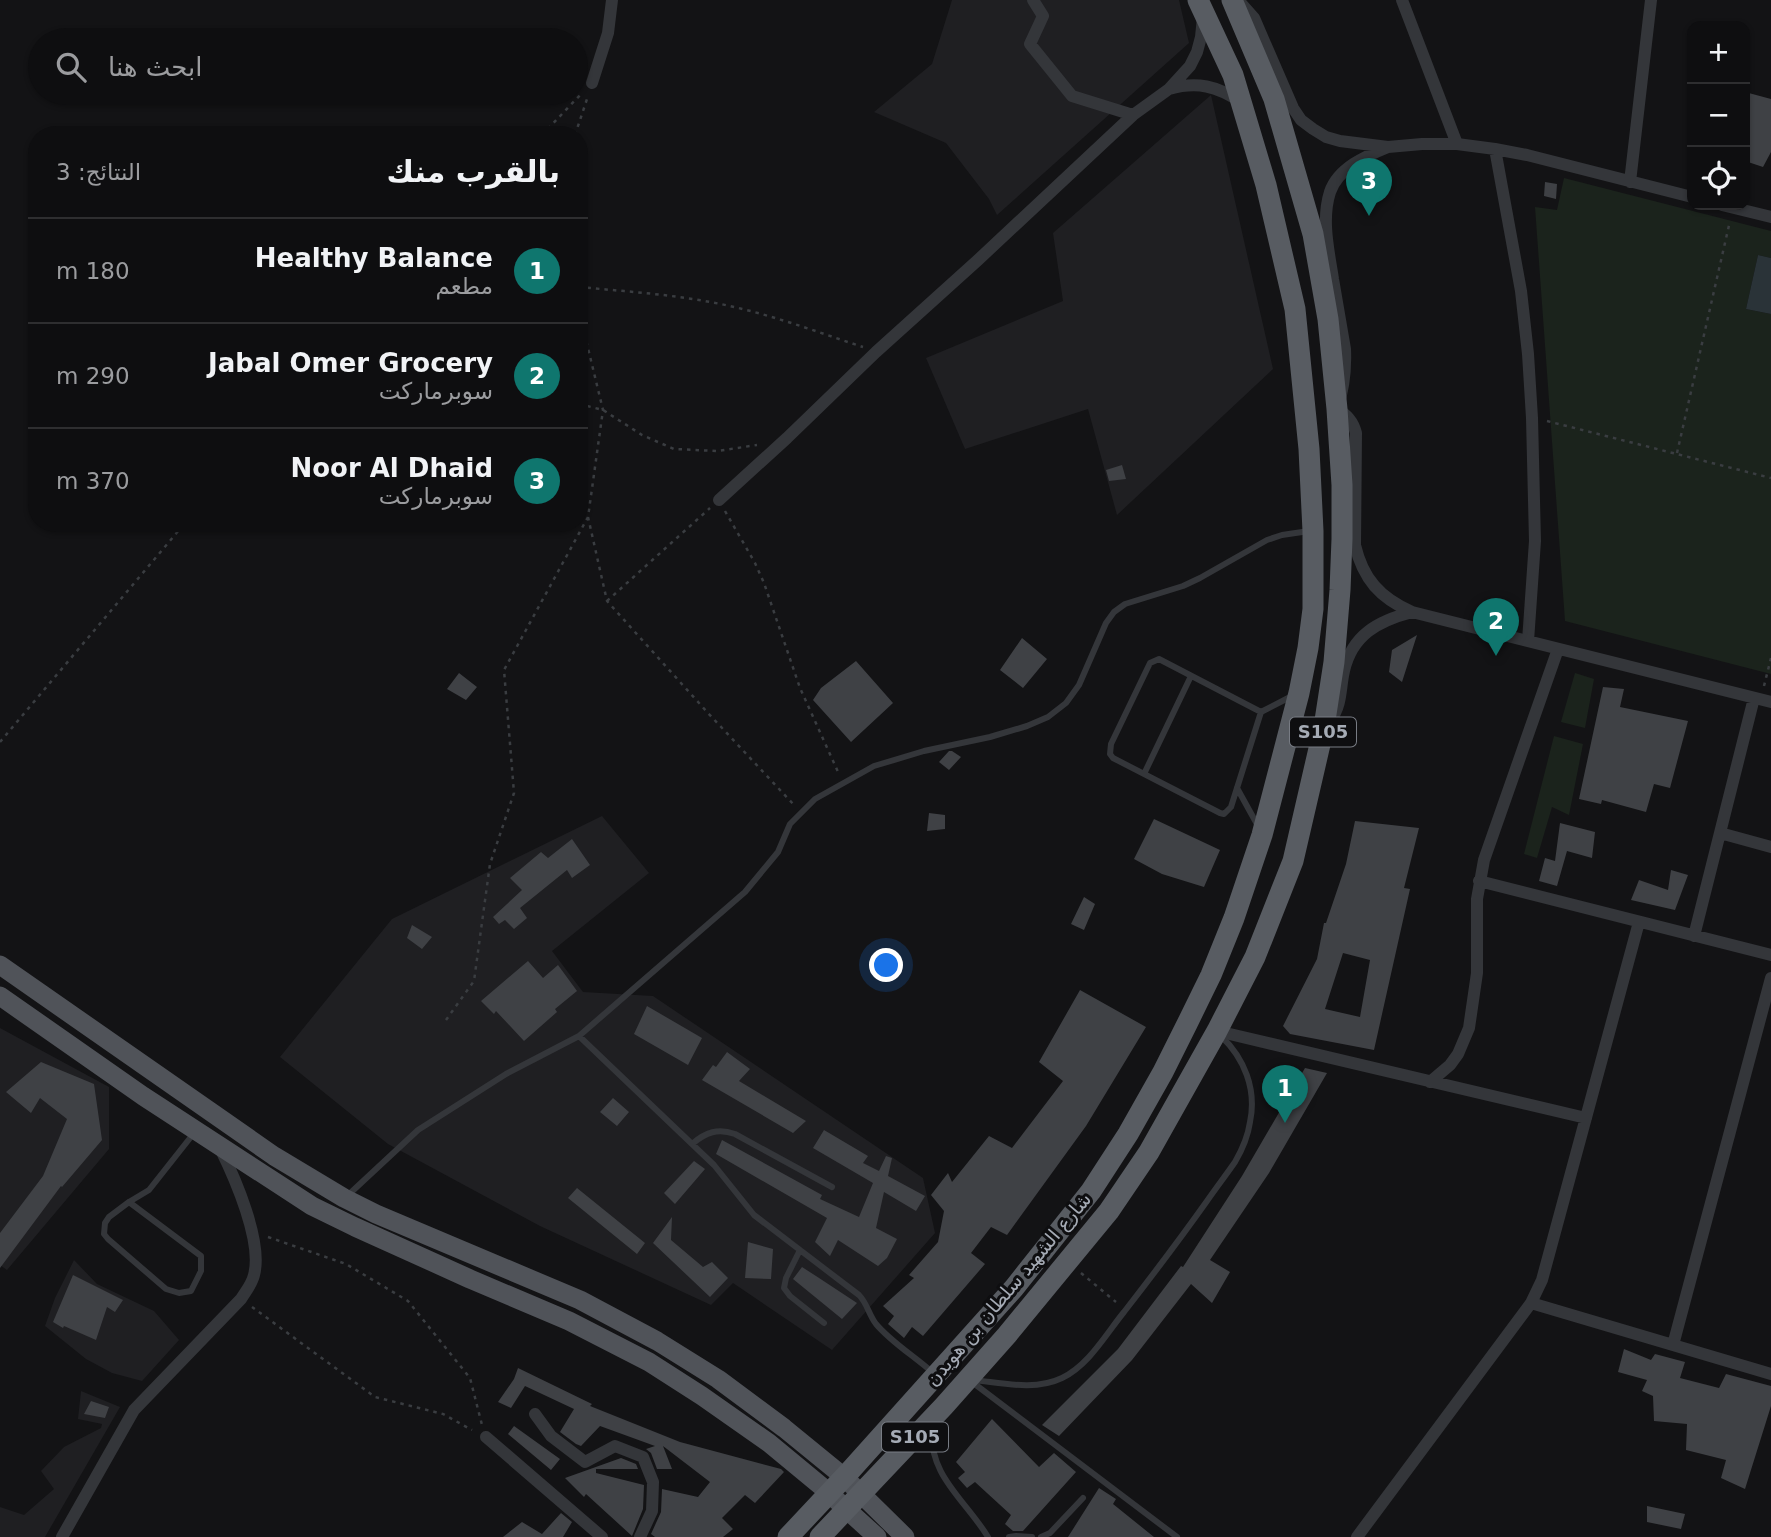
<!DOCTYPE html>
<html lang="ar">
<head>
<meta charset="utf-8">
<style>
  :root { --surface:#0e0e10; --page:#171719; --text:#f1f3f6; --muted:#9b9c9f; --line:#2e2e30; --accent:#0f766e }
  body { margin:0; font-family:"DejaVu Sans",Cairo,sans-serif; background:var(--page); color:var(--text); direction:rtl }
  .controls { position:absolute; right:21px; top:21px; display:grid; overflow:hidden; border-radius:14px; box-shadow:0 2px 5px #0004 }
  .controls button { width:63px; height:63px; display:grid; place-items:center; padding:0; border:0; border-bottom:2px solid var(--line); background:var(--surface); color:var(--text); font:35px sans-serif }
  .you { position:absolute; left:887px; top:966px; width:24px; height:24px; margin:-18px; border:5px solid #fff; border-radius:50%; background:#1a73e8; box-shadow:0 0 0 10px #1a73e833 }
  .badge { display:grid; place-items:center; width:46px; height:46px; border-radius:50%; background:var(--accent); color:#fff; font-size:23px; font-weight:700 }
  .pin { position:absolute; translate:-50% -58px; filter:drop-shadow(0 2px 4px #0008) }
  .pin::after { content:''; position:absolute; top:37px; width:24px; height:21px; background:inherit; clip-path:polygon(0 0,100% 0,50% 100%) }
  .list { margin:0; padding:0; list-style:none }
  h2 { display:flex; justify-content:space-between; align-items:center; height:91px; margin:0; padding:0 28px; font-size:30px }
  h2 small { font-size:23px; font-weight:400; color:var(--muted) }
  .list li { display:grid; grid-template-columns:46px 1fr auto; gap:21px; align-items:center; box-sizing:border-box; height:105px; padding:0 28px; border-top:2px solid var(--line) }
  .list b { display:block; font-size:26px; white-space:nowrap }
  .list p { margin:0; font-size:23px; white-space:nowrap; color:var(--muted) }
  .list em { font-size:23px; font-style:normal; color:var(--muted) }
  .icon { flex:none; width:38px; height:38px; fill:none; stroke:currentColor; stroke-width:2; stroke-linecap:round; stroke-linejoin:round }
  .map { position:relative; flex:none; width:1771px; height:1537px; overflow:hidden; direction:ltr }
  .search { position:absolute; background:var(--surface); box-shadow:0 2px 5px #0004; left:28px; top:28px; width:560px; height:77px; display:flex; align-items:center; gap:18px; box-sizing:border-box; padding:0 24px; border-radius:38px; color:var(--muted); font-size:26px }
  .panel { position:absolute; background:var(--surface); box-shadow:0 2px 5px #0004; left:28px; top:126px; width:560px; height:406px; border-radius:28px; direction:rtl }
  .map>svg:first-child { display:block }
  .built { fill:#1f1f22 }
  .green { fill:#1b231c }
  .water { fill:#2a3338 }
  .building { fill:#3f4145; fill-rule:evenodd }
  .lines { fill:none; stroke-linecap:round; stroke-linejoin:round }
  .path { stroke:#3a3d41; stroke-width:2.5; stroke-dasharray:3.5 5; stroke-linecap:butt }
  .service { stroke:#34363a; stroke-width:6 }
  .minor { stroke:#34363a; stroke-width:12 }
  .primary { stroke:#505359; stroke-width:19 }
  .trunk { stroke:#585c62; stroke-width:21 }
  .labels { text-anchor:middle; stroke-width:6; stroke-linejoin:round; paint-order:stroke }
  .shield { fill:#0e0e10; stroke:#787c84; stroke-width:2 }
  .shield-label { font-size:18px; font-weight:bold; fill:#a5abb5 }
  .street-label { font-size:19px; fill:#a5abb5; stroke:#0e0e10 }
</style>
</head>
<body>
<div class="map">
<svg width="1771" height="1537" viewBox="0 0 1771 1537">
  <rect width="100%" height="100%" fill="#131315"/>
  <!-- built -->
  <path class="built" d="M952,0H1179L1189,43L997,215L989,199L946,143L874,112L932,64Z
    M1211,95L1273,369L1117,515L1088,409L965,449L926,358L1063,301L1053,233Z
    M602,816L649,873L552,951L583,992L653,996L923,1178L935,1233L832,1350L733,1283L711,1305L540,1226L388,1144L280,1057L392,919Z
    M0,1028L109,1087V1149L7,1270L0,1265Z
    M74,1260L97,1284L154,1311L179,1340L142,1381L112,1373L86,1359L45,1326L55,1298Z
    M81,1391L120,1407L45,1537H0V1507L24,1515L54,1489L41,1471L64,1447L101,1428L102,1424L78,1419Z"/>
  <!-- green -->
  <path class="green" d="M1564,178L1771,231V258L1758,255L1746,309L1771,314V674L1565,621L1535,207L1557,210Z
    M1575,673L1594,679L1585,728L1561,722Z
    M1554,736L1583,744L1569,815L1552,807L1537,858L1524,854Z"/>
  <!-- water -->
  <path class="water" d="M1758,255L1771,258V314L1746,309Z"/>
  <!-- building -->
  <path class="building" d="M1745,92L1771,99V152L1763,167L1745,161Z
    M1545,182L1557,184L1556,199L1544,196Z
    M1122,465L1126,479L1109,481L1106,470Z
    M1417,635L1402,682L1389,672L1392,650Z
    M1022,638L1047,659L1023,688L1000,670Z
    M856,661L893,703L851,742L813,700L821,688Z
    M459,673L477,687L466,700L447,689Z
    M1603,687L1624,689L1620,707L1688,721L1670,788L1654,784L1646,812L1602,800L1601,804L1579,799Z
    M949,751H952L961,757L949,770L939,762Z
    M929,813L945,815V829L927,831Z
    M1154,819L1220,850L1204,887L1162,874L1134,859Z
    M1355,821L1419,828L1404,888L1410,889L1374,1050L1290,1034L1283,1026L1317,959L1324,923H1326L1346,864ZM1343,953L1370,960L1360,1017L1325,1009Z
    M1560,823L1595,832L1592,858L1567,851L1557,886L1539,881L1545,858L1555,861Z
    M572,839L590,865L572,878L567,870L520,908L527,918L514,929L505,920L499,924L493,917L522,890L510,878L541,852L548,858Z
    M1671,870L1688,875L1675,910L1631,900L1639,880L1668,890Z
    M1084,897L1095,904L1084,930L1071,924Z
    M412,925L432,937L422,949L407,938Z
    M528,961L543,978L558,965L577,991L555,1009L557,1012L524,1041L496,1011L494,1014L481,1001Z
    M1080,990L1146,1027L1086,1126L1007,1235L991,1227L971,1253L985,1264L923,1336L912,1327L904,1338L888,1324L894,1316L883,1306L914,1278L909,1275L938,1242L944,1211L931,1195L948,1173L952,1182L989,1136L1012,1148L1063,1081L1039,1062Z
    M647,1006L702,1038L688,1065L634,1034Z
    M727,1052L750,1069L739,1081L806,1121L793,1133L702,1080L713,1065L716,1067Z
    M41,1062L94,1084L102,1140L62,1187L61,1186L0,1268V1233L43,1176L67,1119L40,1098L31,1113L6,1092Z
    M1305,1068L1327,1073L1269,1173L1210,1260L1230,1272L1212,1303L1191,1284L1132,1360L1059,1436L1042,1425L1118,1349L1181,1266L1183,1267L1242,1176Z
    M613,1098L629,1112L617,1126L600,1112Z
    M824,1130L868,1156L863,1163L879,1171L886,1156L892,1158L888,1176L925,1196L916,1211L884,1192L876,1228L897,1239L887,1258L878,1266L838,1240L830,1256L815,1242L827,1218L716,1154L722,1140L822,1195L820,1199L859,1217L873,1183L813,1148Z
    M694,1161L705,1169L675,1204L664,1193Z
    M577,1188L645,1243L637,1254L568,1198Z
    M672,1217L671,1240L703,1267L712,1262L728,1278L710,1297L653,1243Z
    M748,1242L773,1249L771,1279L745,1278Z
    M802,1267L816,1276L857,1303L842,1319L793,1279Z
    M73,1275L123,1300L115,1312L107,1307L96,1340L64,1326L63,1328L53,1322Z
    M1624,1349L1651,1360L1655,1354L1685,1362L1680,1378L1719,1388L1726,1374L1771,1386V1406L1745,1489L1721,1478L1726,1460L1686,1450L1687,1424L1654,1421L1653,1396L1642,1391L1647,1380L1618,1372Z
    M518,1368L592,1404L590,1406L680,1442L781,1469L784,1472L755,1503L745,1495L722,1518L733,1529L723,1537H655L651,1534L661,1512L662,1489L698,1497L710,1482L663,1446L672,1469H657L651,1453L646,1449L655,1446L600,1426L581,1446L576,1444L560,1432L574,1409L525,1386L511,1408L498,1402L514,1379Z
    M91,1401L109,1407L105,1418L84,1414Z
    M992,1419L1039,1467L1054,1453L1076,1472L1023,1531H1013L1005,1524L1011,1515L975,1482L967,1488L958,1478L965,1472L956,1462Z
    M514,1426L560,1459L551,1470L508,1434Z
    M621,1458L636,1464L638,1469H596V1473L644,1485L643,1509L632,1536L586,1494L584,1497L565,1478Z
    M1099,1488L1116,1499L1113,1504L1154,1537H1068Z
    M1647,1506L1685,1514L1681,1529L1647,1522Z
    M561,1513L572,1522L563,1537H503L522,1522L542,1534Z"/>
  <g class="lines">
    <!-- path -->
    <path class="path" d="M542,135L582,93
      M575,135L588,96
      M579,287C631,292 684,295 734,307C778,317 820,333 863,347
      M579,404L603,410L642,435L674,449L717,451L757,445
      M1547,421L1771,478
      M1677,453L1730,221
      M725,511L755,563L764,583L800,688L839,774
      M588,517L607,601L708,713L795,806
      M607,601L710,508
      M1764,686L1771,658
      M0,742L185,523
      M446,1020L474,981L490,864L514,793L504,670L588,517L603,410L579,311
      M268,1237L346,1264L408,1301L470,1378L482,1425
      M1081,1273L1116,1302
      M252,1307L375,1397L443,1414L472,1430"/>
    <!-- service -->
    <path class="service" d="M1261,712L1159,659L1150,663L1111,744L1110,754L1113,758L1220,813L1224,814L1231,807L1261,712L1292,696
      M1144,774L1191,676
      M1237,788L1258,826
      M579,1036L714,1165L754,1215L859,1295C867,1303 869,1315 876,1324C891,1342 914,1356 932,1372
      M692,1144C706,1132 718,1128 735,1134L832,1187
      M346,1197L418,1130L506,1074L579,1036L745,892L778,852L790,824L815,799L874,766L924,751L990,737L1027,726L1048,717L1066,703L1079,685L1106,623L1114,612L1125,604L1183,586L1200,578L1267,540L1282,535L1309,531
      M129,1202L201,1256V1271L191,1291L179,1293L166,1289L108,1239L104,1234L105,1223L109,1217L129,1202L149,1190L194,1133
      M800,1250L786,1278L784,1288L790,1296L824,1323
      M973,1380C1003,1383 1035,1391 1062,1378C1089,1365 1106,1334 1124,1312C1152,1276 1180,1239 1207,1201C1216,1188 1226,1175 1235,1162C1242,1150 1248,1136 1250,1122C1257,1089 1244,1058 1221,1036
      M972,1382L1177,1537
      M932,1427C928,1476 965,1499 988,1537
      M1009,1537L1016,1536L1032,1537
      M1041,1537L1050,1533L1083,1498"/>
    <!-- minor -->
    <path class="minor" d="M1033,0L1043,16L1030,44L1072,96L1133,115
      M1238,0L1254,18L1293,108L1301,120L1313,129L1326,137L1340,141L1388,147L1422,144H1457L1495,149L1527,155L1692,197
      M1402,0L1457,144
      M592,83L608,33L612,0
      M1169,89C1197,81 1217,86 1241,102
      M1388,147C1366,156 1338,168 1330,192C1321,220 1329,252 1333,279C1337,302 1341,326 1345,349C1346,371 1344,389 1337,409C1347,415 1353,421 1356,433L1355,545C1363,579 1380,598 1412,612L1771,702
      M1495,149L1521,291L1528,354L1532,418L1535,541L1528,641
      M1630,182L1651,0
      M1722,205L1771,217
      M719,500L787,438L876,352L978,260L1133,115L1169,89L1190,66L1197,52L1201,37L1203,17
      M1331,719C1342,705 1340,688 1344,671C1352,635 1378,621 1412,612
      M1720,833L1771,847
      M1479,881L1771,955
      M1694,936L1754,698
      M1217,1031L1586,1118
      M1430,1082L1450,1065L1458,1054L1469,1028L1477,973V899L1484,860L1558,649
      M1531,1303L1771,1374
      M1673,1345L1771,978
      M535,1414L551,1436L585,1462L615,1446L643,1457L653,1482L652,1511L640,1537
      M486,1437L602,1537
      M62,1537L134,1410L241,1299C246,1291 252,1284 254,1275C263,1242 235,1178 220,1148
      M1357,1537L1531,1303L1542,1280L1639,922"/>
    <!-- primary -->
    <path class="primary" d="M0,965L274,1156L344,1198L376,1214L580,1300L657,1341L718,1379L784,1428L844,1477L905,1537
      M0,996L143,1096L312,1206L355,1227L470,1279L569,1321L649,1362L702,1396L769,1443L821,1486L877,1537"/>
    <!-- trunk -->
    <path class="trunk" d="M788,1537L849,1472L1014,1288L1091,1191L1128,1134L1163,1072L1187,1024L1211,975L1234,918L1262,835L1299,693L1308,648L1313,609V531L1309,449L1295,309L1266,185L1233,75L1198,0
      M820,1537L944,1406L1007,1335L1109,1211L1149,1152L1217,1031L1255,957L1293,861L1324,727L1334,662L1340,590L1342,539V485L1337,409L1328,319L1313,234L1274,99L1232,0"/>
  </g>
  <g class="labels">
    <!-- shield labels -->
    <g class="shield">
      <rect x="1290" y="717.5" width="66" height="29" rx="5"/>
      <rect x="882" y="1422.5" width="66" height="29" rx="5"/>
    </g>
    <g class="shield-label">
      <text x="1323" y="738">S105</text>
      <text x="915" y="1443">S105</text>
    </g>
    <!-- street labels -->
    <g class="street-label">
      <text transform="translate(1008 1289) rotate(-50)" y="7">شارع الشهيد سلطان بن هويدن</text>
    </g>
  </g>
</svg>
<div class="controls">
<button>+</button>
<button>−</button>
<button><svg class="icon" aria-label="locate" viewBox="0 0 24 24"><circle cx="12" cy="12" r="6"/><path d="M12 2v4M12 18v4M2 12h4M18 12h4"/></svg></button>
</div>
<div class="you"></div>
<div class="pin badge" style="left:1285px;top:1123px">1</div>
<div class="pin badge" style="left:1496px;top:656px">2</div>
<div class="pin badge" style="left:1369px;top:216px">3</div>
<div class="search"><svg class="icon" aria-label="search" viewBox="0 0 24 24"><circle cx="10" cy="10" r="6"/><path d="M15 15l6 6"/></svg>ابحث هنا</div>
<section class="panel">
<h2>بالقرب منك<small>النتائج: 3</small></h2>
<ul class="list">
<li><span class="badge">1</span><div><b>Healthy Balance</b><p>مطعم</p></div><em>180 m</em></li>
<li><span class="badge">2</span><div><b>Jabal Omer Grocery</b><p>سوبرماركت</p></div><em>290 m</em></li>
<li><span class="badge">3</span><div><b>Noor Al Dhaid</b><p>سوبرماركت</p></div><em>370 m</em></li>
</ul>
</section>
</div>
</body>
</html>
